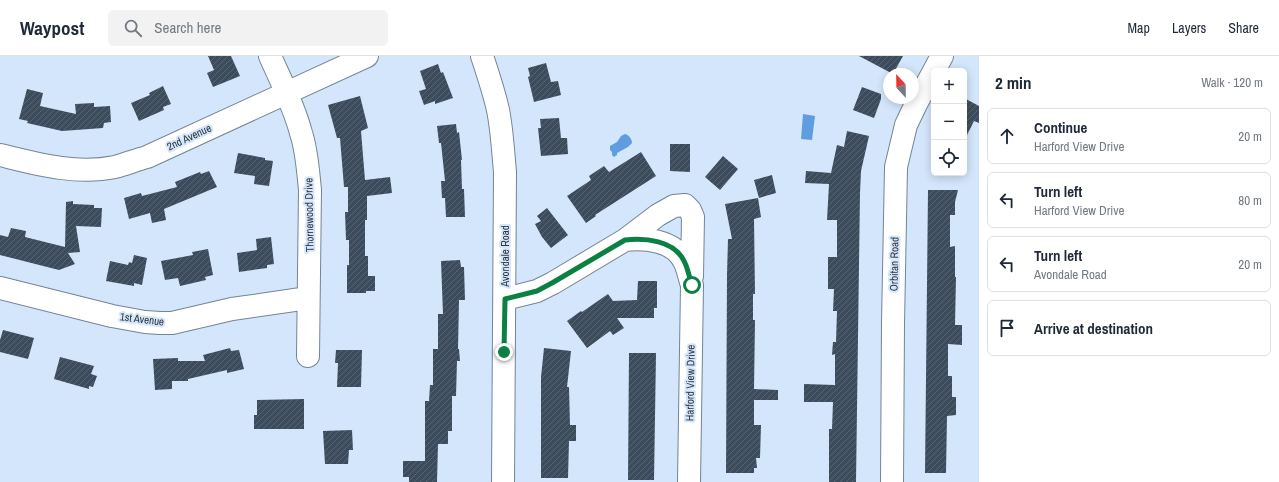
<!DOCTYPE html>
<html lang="en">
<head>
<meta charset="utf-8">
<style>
  :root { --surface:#fff; --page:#f2f2f3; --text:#1f2937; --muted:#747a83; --line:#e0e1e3 }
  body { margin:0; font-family:"Archivo Narrow",sans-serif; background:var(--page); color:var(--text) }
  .controls { position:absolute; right:12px; top:12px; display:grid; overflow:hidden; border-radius:6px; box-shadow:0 2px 10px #0003 }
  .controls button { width:36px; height:36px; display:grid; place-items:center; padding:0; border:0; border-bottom:1px solid var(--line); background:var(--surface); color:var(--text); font:20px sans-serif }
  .compass { position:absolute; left:883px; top:12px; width:36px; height:36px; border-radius:50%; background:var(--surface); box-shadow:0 2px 10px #0003; rotate:338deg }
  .stop { position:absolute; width:12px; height:12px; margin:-9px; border:3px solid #0b8043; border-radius:50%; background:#fff }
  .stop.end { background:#0b8043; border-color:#fff; box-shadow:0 1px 4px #0008 }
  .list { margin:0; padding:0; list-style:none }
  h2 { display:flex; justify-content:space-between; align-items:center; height:52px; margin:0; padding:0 16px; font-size:17px }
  h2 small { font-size:13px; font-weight:400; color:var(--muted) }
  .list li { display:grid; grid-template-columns:26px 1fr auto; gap:12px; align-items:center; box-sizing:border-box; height:56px; margin:0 8px 8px; padding:0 8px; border:1px solid var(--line); border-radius:6px }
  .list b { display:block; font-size:15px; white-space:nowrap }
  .list p { margin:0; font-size:13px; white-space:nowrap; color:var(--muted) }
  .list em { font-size:13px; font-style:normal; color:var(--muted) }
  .icon { flex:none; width:22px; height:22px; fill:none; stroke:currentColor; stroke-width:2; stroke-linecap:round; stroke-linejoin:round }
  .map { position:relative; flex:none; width:979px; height:426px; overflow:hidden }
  header { display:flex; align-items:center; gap:24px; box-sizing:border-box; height:56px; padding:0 20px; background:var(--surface); border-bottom:1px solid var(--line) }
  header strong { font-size:19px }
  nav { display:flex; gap:22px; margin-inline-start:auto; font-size:14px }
  .search { width:280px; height:36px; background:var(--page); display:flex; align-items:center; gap:10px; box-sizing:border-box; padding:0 14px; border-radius:6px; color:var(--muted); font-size:15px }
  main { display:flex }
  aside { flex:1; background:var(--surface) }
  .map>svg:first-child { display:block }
  .water { fill:#5e9de0 }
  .building { fill:url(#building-hatch) }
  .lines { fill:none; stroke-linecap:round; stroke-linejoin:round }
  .minor-casing { stroke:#748497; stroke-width:24 }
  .minor { stroke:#fff; stroke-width:22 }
  .route { stroke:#0b8043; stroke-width:5 }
  .labels { text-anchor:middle; stroke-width:4; stroke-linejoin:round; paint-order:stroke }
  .street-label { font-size:11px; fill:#2c333b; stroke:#d4e6fb }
</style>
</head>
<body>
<header>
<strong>Waypost</strong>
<div class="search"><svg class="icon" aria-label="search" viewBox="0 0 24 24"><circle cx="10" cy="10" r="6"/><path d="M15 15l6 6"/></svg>Search here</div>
<nav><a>Map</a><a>Layers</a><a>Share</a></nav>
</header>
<main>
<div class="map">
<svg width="979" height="426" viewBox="0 0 979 426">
  <defs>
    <pattern id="building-hatch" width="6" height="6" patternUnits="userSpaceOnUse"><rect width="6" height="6" fill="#3d4c5d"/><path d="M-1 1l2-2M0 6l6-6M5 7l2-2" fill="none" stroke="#576472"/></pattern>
  </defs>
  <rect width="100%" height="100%" fill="#d4e6fb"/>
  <!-- water -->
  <path class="water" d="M803,58L815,60L812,84L801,83Z
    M625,78C629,79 632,83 632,87L628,91L617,97V99L614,101L612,99V96L610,94V90L617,86L621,80Z"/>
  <!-- building -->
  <path class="building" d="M208,0H231L240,20L213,31L207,17L214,14Z
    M859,0H903L893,18Z
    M546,7L551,26L558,25L561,39L534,46L528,21L530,20L528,12Z
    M438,8L441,17L443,16L453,42L435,48V45L424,49L419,35L426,33L420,15Z
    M163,30L171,48L163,51L164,54L139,65L131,47L150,39L149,37Z
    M862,31L881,38V43L874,62L853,54Z
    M27,33L43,37L40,50L76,58L75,48L94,47V51L110,50L111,66L104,67L103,72L62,75L27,67L28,65L19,63Z
    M360,40L368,72L361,75L365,124L390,121L392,137L367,140V164H365V200H368V220H375V235H366V237H347V209H349V184H346L345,156H348V131H344L340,82H337L328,49Z
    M964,42L979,50V67L974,65L964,85Z
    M559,62L561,82H567L568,98L541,100L538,72H541L540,63Z
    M456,68L457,77L459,76L462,104H461L462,133H464L465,161H446L445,142H442L441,125H445L441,87H439L437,70Z
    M847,75L869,80L861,115L860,137L856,426H829V373H832L833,346H804V328L835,329V298L832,299L833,286H836L837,255H833L834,233H828V201H837V164H827L829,128L805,127L806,115L831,117L837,89L844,91Z
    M670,88H690V116L670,115Z
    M641,96L656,120L595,159L596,160L586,167L567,140L591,124L589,120L604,110L609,116Z
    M238,97L265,102V104L273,105L269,130L254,128L255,120L234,117Z
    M723,100L738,113L720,134L705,121Z
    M209,115L217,131L164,153L166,164L152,167L150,157L129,163L124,142L141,137L142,140L177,131L175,126L200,116L201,118Z
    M772,119L776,137L759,142L754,124Z
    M928,134H958L955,146V159H950V191L955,190V221H956L955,269H962V289L948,288V320H952V341H956V359L947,360L946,417H925Z
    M758,142L761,161L754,163L755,238H753V264H755L754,333L778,334V344H754V369H761L760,402H756L757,412H754V417H726L727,219L728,183H732L725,148Z
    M73,145V148L94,149V152H102L101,171L76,170L80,196L68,197L75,208L59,214L0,199V179L8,181L11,172L26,175L25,181L65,191L66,146Z
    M547,152L568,179L551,192L542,181L535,168L541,165L537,160Z
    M271,181L274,208L267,209V212L239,216L237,197L257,194L256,183Z
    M208,193L213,219L205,221L206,224L180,230L178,222L165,224L161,205L193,199L192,196Z
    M134,199L147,202L142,229L134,227V230L106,225L110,205L128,209L129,206L132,207Z
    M460,204L461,211H464L465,244H459L458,293H459L460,305H457L456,340H452V375H448V388H438L437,426H409V421H403V405H425V345H429L430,329H433V293H438V258H443L441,205Z
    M638,225H657V252H654V262H617L624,272L613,279L610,275L587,292L567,265L581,255L582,256L608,238L613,245L637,244Z
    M3,274L34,282L28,303L0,296V284Z
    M230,292L231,295L239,294L244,313L227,317V314L188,323V325H172V333L155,334L153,303L178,302V305H205L203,299Z
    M544,292L571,295L567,331H569L570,369H576V385H569L568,422H541V321Z
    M336,294H362L361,331H337L338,307H335Z
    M629,297H656L654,424H628Z
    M60,301L94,310L91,318L97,320L93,331L89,330V333L54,323Z
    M304,343V373H254V359H257V344Z
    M352,374L353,394H349L348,408H325L323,375Z"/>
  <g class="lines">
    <!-- minor casing -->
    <g class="minor-casing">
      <path id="minor" d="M270,0C281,25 294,50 301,77C307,95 308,115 310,134L308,300
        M482,0C488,18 494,36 498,54C502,74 503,95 505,116L503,426
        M0,99C37,108 76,119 115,111C126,108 136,104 147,101L367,0
        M625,184L658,159L674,150L685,149L690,154L693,161L692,220
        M0,232L112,260L145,266L160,267H172L232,253L308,242
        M505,243L537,235L553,227L625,184C645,182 674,184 684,205C688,212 689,221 692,229L689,426
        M892,426L893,268L896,111L906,69L916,48L942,0"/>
    </g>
    <!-- minor -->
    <use href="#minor" class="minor"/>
  </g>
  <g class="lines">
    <!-- route -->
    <path class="route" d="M504,296L505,243L537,235L552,227L625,184C645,182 674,184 684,205C688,212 689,221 692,229"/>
  </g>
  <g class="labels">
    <!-- street labels -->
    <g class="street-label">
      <text transform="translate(189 81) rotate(-25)" y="4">2nd Avenue</text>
      <text transform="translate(309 159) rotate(-91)" y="4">Thornewood Drive</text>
      <text transform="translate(505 200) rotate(-90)" y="4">Avondale Road</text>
      <text transform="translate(894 208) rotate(-89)" y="4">Orbitan Road</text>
      <text transform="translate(142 263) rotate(7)" y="4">1st Avenue</text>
      <text transform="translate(690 327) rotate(-89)" y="4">Harford View Drive</text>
    </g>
  </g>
</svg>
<div class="controls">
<button>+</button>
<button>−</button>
<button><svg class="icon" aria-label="locate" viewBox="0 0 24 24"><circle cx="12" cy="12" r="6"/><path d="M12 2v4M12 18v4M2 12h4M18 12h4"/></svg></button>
</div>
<svg class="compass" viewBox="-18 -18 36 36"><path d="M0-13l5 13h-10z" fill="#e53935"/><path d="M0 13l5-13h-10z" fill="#747a83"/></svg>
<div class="stop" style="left:692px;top:229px"></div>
<div class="stop end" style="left:504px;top:296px"></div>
</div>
<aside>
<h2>2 min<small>Walk · 120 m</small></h2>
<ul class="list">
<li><svg class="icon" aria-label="ahead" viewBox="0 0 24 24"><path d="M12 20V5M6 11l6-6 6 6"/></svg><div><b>Continue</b><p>Harford View Drive</p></div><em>20 m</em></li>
<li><svg class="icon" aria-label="left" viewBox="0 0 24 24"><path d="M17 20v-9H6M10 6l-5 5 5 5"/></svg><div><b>Turn left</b><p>Harford View Drive</p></div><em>80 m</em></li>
<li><svg class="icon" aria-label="left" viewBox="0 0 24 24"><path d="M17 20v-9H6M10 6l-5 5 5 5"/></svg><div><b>Turn left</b><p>Avondale Road</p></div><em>20 m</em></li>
<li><svg class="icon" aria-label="arrive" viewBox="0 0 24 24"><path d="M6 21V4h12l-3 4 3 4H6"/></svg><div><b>Arrive at destination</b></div></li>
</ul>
</aside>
</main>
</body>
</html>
